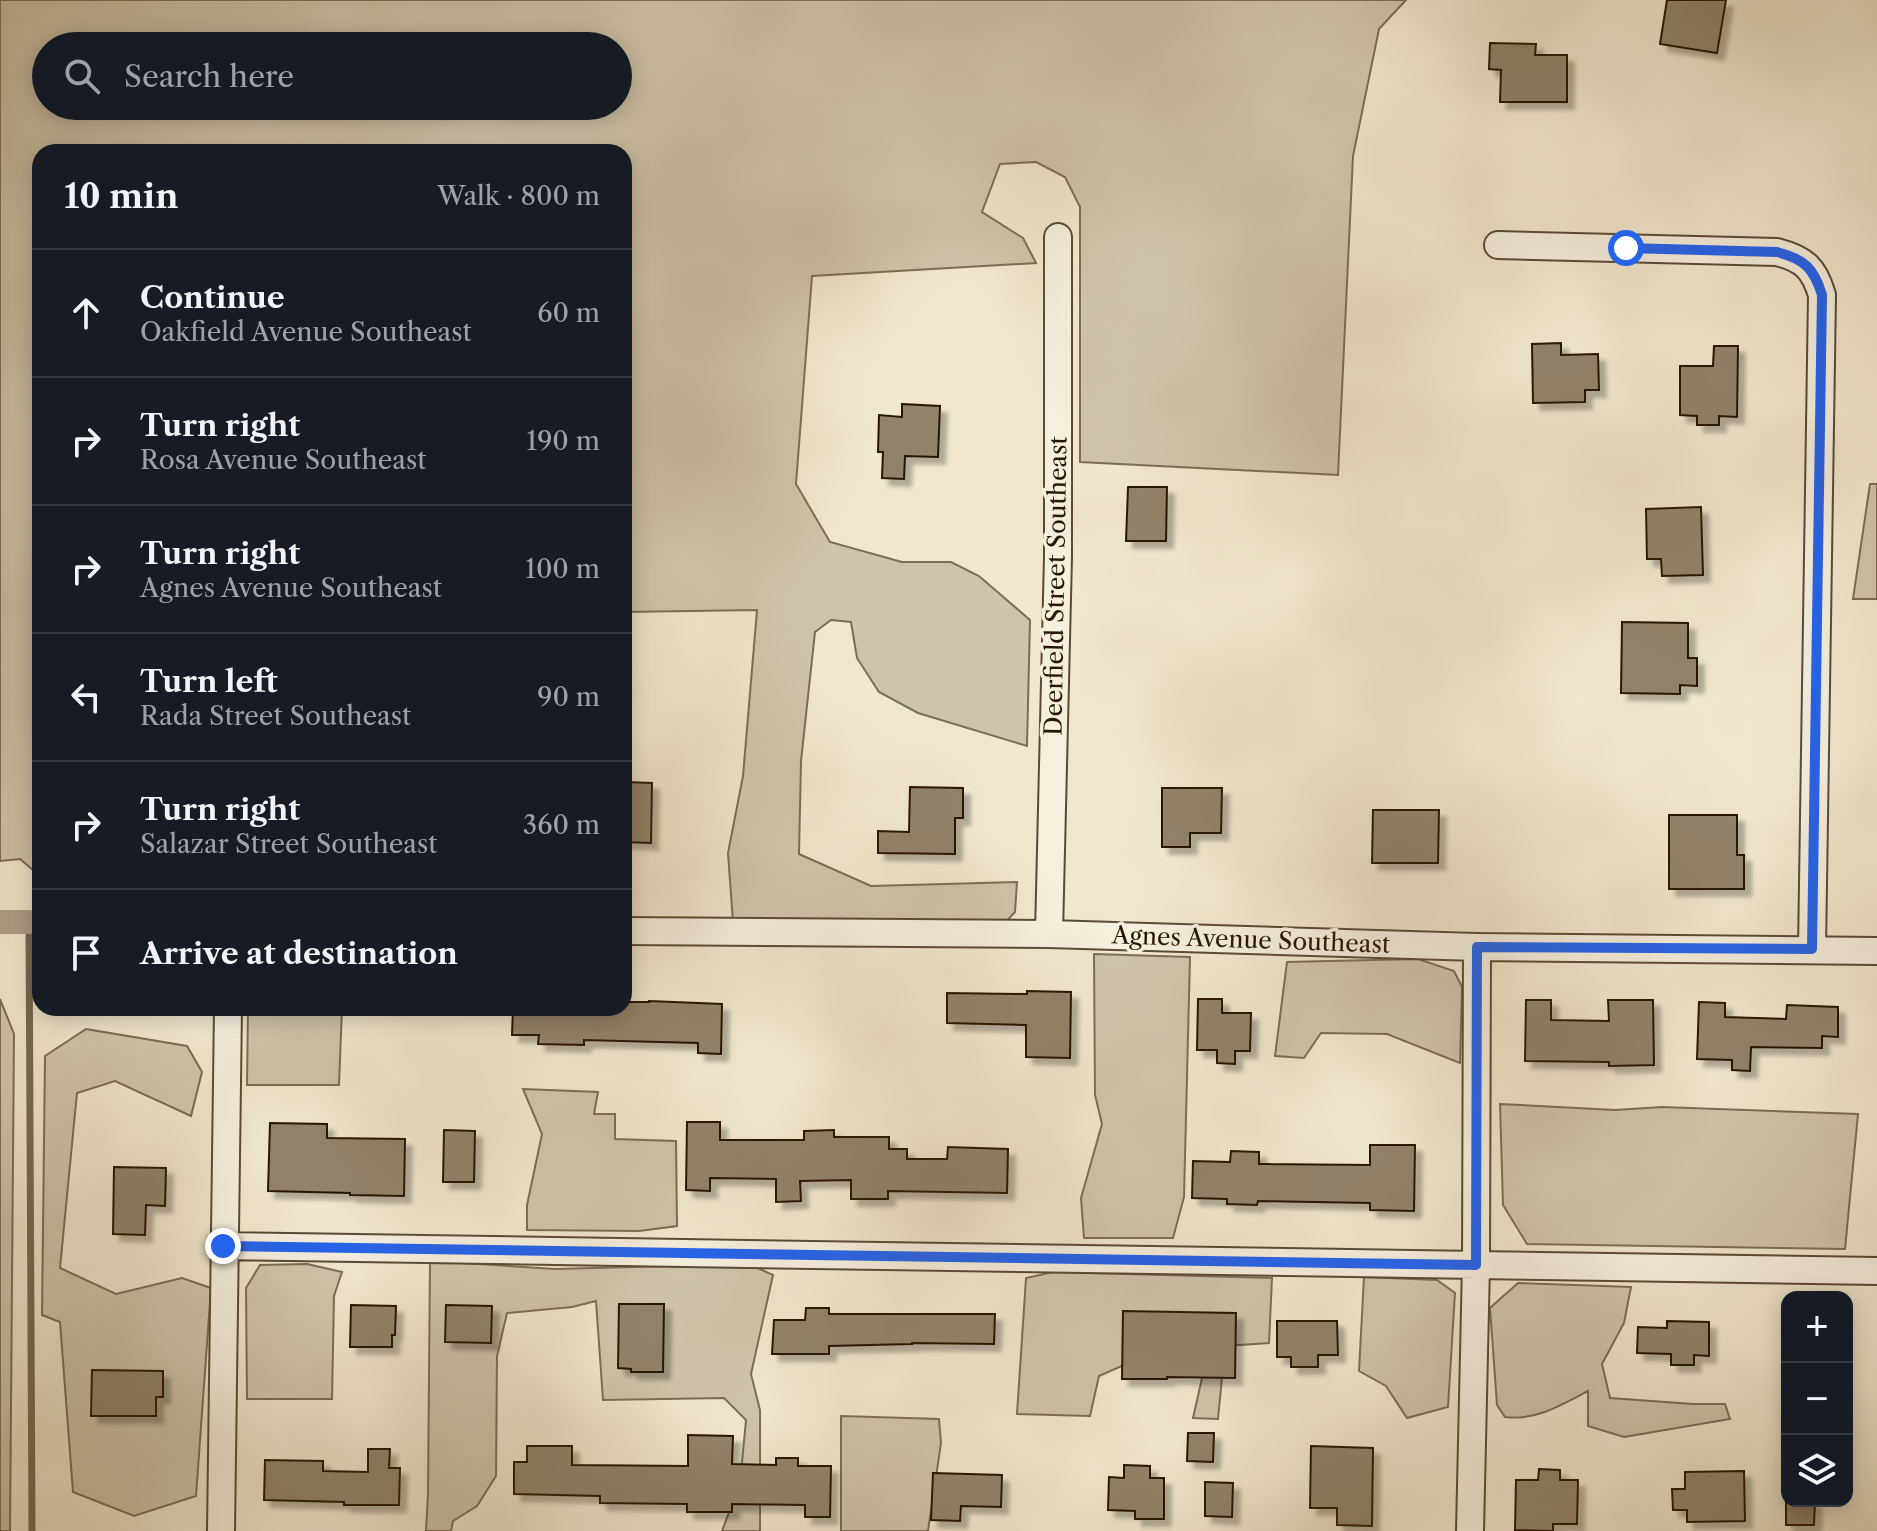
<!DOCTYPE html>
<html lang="en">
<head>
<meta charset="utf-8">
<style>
  :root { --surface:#171b24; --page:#242831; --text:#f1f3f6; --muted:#9ea1a6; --line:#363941 }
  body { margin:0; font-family:"Libre Caslon Text",serif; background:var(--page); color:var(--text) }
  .controls { position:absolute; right:24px; bottom:24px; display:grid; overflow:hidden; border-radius:16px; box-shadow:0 4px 20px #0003 }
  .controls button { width:72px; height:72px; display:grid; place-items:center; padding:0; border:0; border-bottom:2px solid var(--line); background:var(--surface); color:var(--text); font:40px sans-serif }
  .stop { position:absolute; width:24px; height:24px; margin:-18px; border:6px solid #2563eb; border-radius:50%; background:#fff }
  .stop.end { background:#2563eb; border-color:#fff; box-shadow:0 2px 8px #0008 }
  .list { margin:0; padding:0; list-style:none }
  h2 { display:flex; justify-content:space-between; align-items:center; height:104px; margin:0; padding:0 32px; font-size:34px }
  h2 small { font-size:26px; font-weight:400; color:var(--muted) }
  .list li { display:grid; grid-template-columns:52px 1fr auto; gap:24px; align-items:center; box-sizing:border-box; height:128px; padding:0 32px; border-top:2px solid var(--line) }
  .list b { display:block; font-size:30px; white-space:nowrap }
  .list p { margin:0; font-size:26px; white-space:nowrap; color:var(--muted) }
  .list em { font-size:26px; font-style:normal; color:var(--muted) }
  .icon { flex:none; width:44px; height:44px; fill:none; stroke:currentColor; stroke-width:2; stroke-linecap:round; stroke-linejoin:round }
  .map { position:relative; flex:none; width:1877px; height:1531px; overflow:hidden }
  .search { position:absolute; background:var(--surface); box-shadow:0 4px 20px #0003; left:32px; top:32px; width:600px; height:88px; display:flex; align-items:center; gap:20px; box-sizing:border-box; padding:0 28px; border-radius:44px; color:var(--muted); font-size:30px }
  .panel { position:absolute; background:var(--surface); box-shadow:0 4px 20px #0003; left:32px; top:144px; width:600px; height:872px; border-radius:24px }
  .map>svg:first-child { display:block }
  .green { fill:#cec4aa; stroke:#7a6e56; stroke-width:2; fill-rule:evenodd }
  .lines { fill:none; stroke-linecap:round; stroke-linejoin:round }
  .stream { stroke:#776952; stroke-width:7 }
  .canal { stroke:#aca088; stroke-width:24 }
  .building { fill:#90836b; stroke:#271701; stroke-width:2; filter:url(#shadow) }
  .minor-casing { stroke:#594b34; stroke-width:30 }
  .minor { stroke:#f5efde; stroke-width:26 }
  .route { stroke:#2563eb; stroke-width:10 }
  .labels { text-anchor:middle; stroke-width:7; stroke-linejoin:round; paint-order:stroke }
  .street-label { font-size:24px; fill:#271701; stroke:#f5efde }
</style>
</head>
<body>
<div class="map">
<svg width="1877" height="1531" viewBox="0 0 1877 1531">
  <defs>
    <filter id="shadow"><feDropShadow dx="7" dy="7" stdDeviation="2" flood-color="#0004"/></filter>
  </defs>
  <rect width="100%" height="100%" fill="#f0e7cd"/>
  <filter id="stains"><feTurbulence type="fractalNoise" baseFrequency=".0025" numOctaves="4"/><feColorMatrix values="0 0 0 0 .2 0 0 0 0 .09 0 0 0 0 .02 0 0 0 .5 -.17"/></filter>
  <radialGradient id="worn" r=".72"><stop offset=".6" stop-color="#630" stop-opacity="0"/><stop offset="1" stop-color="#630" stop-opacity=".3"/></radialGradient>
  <!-- green -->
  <path class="green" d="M0,0H1406L1379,29L1353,156L1338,475L1080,462V207L1065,177L1036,162L1000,164L982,212L1023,238L1036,263L812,276L796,484L830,542L902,562H951L979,576L1030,620L1027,746L918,713L879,692L857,658L851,622L831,620L815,632L801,761L799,854L871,886L1017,882L1015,912L1003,925L733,922L728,853L743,776L757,610L624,612V152H40V876L20,859L0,861ZM46,46H618V106H46Z
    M1870,484H1877V599H1853Z
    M1094,954L1190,957L1184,1197L1173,1238H1084L1081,1198L1102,1124L1095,1095Z
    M1418,959L1454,971L1462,987L1460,1063L1387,1034L1321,1033L1304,1058L1275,1056L1287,962Z
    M0,999L14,1034L10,1531H0Z
    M248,1008H342L339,1085H247Z
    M86,1029L187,1046L202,1072L191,1116L115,1081L77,1093L60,1268L116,1294L182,1278L211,1288L196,1496L134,1516L73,1492L60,1322L42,1315L45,1056Z
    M523,1089L598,1092L594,1114H615V1139L676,1141L677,1226L639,1231L527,1230V1205L542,1134Z
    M1500,1104L1615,1110L1662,1107L1858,1114L1845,1249L1527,1244L1503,1205Z
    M430,1261L555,1269L749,1264L773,1275L751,1374L760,1410V1531H722L740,1483L746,1420L724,1398L603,1400L596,1301L572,1307L507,1313L497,1356L496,1476L477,1506L453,1521L451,1531H426L428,1494Z
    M307,1264L342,1272L334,1296L332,1399H247L246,1288L260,1265Z
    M1053,1272L1272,1278L1269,1343L1225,1346L1218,1419L1193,1418L1207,1356L1171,1344L1099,1376L1090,1416L1017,1414L1026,1278Z
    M1364,1277L1437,1280L1455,1293L1448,1407L1407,1418L1386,1386L1359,1371Z
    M1518,1283L1631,1287L1624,1323L1602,1364L1610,1398L1693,1404H1725L1730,1419L1624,1437L1588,1426V1391C1562,1405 1535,1421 1505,1417L1497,1405L1490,1308Z
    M841,1416L939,1419L941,1443L928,1531H841Z"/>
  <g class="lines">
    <!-- stream -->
    <path class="stream" d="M29,922L32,1531"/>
    <!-- canal -->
    <path class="canal" d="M0,922H29"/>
  </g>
  <!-- building -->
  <path class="building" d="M1667,0H1726L1717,53L1660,44Z
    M1490,43L1536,44L1535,55H1567V102H1500L1501,70L1489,69Z
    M1561,343V355L1598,354L1599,390H1585V402L1533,403L1532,344Z
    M1714,346H1738L1737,417L1719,416V425H1697V416L1680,415V366H1713Z
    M902,404L940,406L938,457L905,456L904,479L882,478L883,452H878L879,415L902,417Z
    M1128,487H1167L1166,541H1126Z
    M1701,507L1703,575L1662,576L1661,559H1647L1646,509Z
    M1622,622L1688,623V658H1697V686L1680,685V694L1621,693Z
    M624,782L652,783L651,843L624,842Z
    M910,787L963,788V818H955V854L878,853V831L909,832Z
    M1162,788H1222L1221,833H1190V847H1162Z
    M1373,810H1439L1438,863H1372Z
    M1669,815H1737V855H1744V889H1669Z
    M1027,991L1071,992L1070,1058L1026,1057V1025L947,1023V993L1027,994Z
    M1198,999H1222V1013H1251L1250,1051H1235V1064L1217,1063V1050H1197Z
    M1526,1000H1551V1020L1609,1021L1608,1000H1653L1654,1065L1609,1066V1062L1525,1061Z
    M649,1001L722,1004L721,1054L698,1053V1043L584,1040V1045L538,1044L539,1035H512L513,1008H624V1002H649Z
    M1699,1002L1725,1003V1017L1786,1019L1787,1005L1838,1007V1037L1822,1036V1048L1751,1047L1750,1071L1732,1070V1060L1697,1059Z
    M687,1122H720V1140H804V1131L834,1130V1137H889V1149H907V1159H947L948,1147L1008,1149L1007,1193L888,1191V1199H851V1180L800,1181L801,1201L776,1202V1179L710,1178V1191L686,1190Z
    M270,1123L327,1124V1138L405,1139L404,1196L350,1195V1193L268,1191Z
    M444,1130L475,1131L474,1182H443Z
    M1370,1145H1415L1414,1211L1370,1210V1203L1258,1201L1257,1205L1227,1204V1199L1192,1198L1193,1161L1230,1162L1231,1151L1259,1152V1164L1370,1165Z
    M114,1167L166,1168L165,1206L146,1205L145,1235L113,1234Z
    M619,1304H664L663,1372H631V1369L618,1368Z
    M351,1305L396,1306L395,1335H392V1347H350Z
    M446,1305L492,1306L491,1343L445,1342Z
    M806,1308H829V1314H995L994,1344L912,1343V1344L829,1346V1354H772L774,1320H805Z
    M1123,1311L1236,1313L1235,1378L1167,1377V1379H1122Z
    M1277,1321H1337L1338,1355H1318V1367H1291V1357H1277Z
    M1667,1321L1709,1322V1356L1694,1355V1365H1671V1354L1637,1353L1638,1327L1667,1328Z
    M92,1370L163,1371V1397H156V1416H91Z
    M1188,1433H1214L1213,1462L1187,1461Z
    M688,1435L733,1436L732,1464L776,1465V1458H798V1466H831L830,1517H805V1505L732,1504V1512H687V1504L600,1503V1496L514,1494V1462H527V1446H572V1465L688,1466Z
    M1311,1446L1373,1448L1372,1526L1337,1525V1508H1310Z
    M368,1449H390L389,1468H400L399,1505H344V1502L264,1500L265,1460L323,1461V1471L368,1472Z
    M1124,1465L1150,1466V1478H1164V1519H1135V1511L1108,1510L1109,1477L1124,1478Z
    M1539,1469L1560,1470V1480H1578L1577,1524H1553V1531L1515,1530L1516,1480H1538Z
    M1744,1471L1745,1521L1687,1522V1510H1673L1672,1489H1685V1472Z
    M933,1473L1002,1475L1001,1507L961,1506L960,1521L931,1520Z
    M1205,1482L1233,1483L1232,1517L1205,1516Z
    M1786,1501H1815L1814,1525H1786Z"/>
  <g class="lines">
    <!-- minor casing -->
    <g class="minor-casing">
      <path id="minor" d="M1498,245L1777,252C1804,259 1814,268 1822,295L1812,949
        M624,931L1049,934L1477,947L1877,951
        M1049,934L1058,556V237
        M223,1246L1877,1271
        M221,1531L228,1008
        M1470,1531L1476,1265L1477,947"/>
    </g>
    <!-- minor -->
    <use href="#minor" class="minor"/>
  </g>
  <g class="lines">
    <!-- route -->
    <path class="route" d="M223,1246L1476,1265L1477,947L1812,949L1822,295C1814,268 1804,259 1777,252L1626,248"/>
  </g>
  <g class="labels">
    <!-- street labels -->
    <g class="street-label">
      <text transform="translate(1056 586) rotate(-89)" y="8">Deerfield Street Southeast</text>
      <text transform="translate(1251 940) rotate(2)" y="8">Agnes Avenue Southeast</text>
    </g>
  </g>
  <rect width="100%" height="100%" filter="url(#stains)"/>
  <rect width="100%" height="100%" fill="url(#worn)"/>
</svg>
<div class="controls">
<button>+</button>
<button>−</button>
<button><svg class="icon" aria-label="layers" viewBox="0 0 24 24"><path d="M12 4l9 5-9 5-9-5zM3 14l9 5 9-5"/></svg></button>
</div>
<div class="stop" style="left:1626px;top:248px"></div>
<div class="stop end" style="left:223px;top:1246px"></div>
<div class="search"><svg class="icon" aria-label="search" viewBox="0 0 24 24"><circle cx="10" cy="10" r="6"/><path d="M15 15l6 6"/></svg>Search here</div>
<section class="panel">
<h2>10 min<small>Walk · 800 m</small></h2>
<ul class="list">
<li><svg class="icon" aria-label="ahead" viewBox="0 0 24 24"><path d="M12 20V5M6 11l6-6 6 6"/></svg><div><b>Continue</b><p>Oakfield Avenue Southeast</p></div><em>60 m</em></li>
<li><svg class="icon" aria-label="right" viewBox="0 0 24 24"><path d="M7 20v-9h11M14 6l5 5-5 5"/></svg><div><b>Turn right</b><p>Rosa Avenue Southeast</p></div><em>190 m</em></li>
<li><svg class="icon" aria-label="right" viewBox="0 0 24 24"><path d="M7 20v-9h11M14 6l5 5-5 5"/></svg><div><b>Turn right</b><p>Agnes Avenue Southeast</p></div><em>100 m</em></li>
<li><svg class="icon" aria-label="left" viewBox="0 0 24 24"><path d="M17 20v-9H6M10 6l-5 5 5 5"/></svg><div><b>Turn left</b><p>Rada Street Southeast</p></div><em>90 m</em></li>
<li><svg class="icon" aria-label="right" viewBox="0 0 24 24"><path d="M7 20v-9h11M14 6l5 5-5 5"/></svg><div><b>Turn right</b><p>Salazar Street Southeast</p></div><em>360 m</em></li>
<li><svg class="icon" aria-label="arrive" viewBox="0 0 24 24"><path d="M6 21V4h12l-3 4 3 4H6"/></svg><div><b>Arrive at destination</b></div></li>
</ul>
</section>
</div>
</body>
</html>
